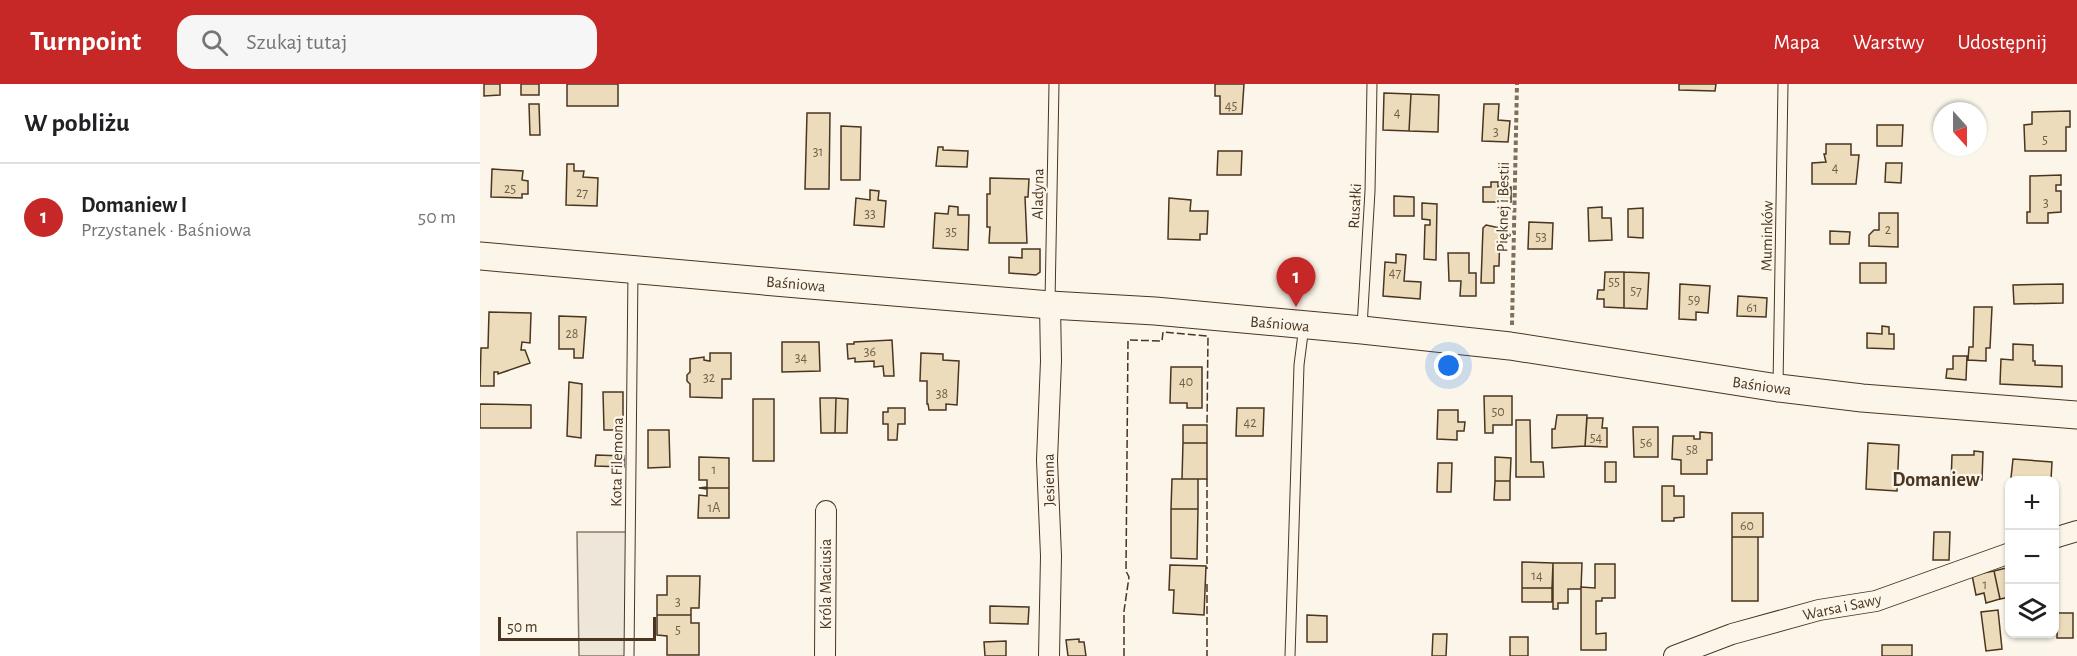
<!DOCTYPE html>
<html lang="pl">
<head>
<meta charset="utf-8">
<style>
  :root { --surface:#fff; --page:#f6f6f6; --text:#202124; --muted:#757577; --line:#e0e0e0; --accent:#c62828 }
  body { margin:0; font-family:"Alegreya Sans",sans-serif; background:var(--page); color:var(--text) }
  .controls { position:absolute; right:18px; bottom:18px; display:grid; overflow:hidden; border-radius:12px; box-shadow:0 2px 4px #0004 }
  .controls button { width:54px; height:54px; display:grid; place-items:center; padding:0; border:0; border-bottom:2px solid var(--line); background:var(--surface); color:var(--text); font:30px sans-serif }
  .compass { position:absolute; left:1453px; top:18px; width:54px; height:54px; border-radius:50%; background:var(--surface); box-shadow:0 2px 4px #0004; rotate:159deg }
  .scale { position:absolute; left:18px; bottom:15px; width:158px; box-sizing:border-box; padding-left:6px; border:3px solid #4a3520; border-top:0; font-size:16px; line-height:21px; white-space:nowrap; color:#4a3520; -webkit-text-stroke:4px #fbf6e9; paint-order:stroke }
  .you { position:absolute; left:969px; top:282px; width:21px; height:21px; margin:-15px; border:4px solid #fff; border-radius:50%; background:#1a73e8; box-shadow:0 0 0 9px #1a73e833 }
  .badge { display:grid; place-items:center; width:39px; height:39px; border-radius:50%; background:var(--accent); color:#fff; font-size:20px; font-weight:700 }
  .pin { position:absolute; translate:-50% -50px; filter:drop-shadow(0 2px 3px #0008) }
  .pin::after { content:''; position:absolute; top:32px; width:21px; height:18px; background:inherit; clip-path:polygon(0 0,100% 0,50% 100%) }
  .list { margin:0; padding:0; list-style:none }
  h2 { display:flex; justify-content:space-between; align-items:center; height:78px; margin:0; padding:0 24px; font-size:26px }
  h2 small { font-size:20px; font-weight:400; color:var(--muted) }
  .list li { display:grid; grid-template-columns:39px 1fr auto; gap:18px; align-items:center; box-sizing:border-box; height:108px; padding:0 24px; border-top:2px solid var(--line) }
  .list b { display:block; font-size:22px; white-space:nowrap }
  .list p { margin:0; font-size:20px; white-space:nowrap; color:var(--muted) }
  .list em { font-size:20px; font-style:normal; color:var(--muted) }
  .icon { flex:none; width:33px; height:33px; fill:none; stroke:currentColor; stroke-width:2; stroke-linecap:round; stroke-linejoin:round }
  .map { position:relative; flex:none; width:1597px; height:572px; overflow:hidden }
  header { display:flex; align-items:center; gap:36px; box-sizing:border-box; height:84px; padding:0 30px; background:var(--accent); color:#fff }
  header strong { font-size:28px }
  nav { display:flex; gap:33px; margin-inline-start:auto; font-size:21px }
  .search { width:420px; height:54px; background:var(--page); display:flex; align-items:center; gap:15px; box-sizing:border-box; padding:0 21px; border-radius:18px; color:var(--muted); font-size:22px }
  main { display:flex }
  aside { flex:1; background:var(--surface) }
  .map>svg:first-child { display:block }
  .green { fill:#ede6d9; stroke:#887966; stroke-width:1.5 }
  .building { fill:#ecdcbc; stroke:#4a3520; stroke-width:1.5 }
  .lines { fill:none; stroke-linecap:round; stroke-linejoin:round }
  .service-casing { stroke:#4a3520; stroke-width:11 }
  .minor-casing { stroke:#4a3520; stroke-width:22 }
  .secondary-casing { stroke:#4a3520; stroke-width:29 }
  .path { stroke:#7f6f5c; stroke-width:4; stroke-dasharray:4.5 3; stroke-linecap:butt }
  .service { stroke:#fbf6e9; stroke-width:9 }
  .minor { stroke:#fbf6e9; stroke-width:20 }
  .secondary { stroke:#fbf6e9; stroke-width:27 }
  .fence { stroke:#4a3520; stroke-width:1.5; stroke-dasharray:8 3; stroke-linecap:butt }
  .labels { text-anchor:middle; stroke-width:4.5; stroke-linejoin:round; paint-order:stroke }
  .number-label { font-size:14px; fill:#725f47 }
  .street-label { font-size:16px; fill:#4a3520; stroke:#fbf6e9 }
  .quarter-label { font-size:20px; font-weight:bold; fill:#4a3520; stroke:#fbf6e9 }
</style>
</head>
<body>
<header>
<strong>Turnpoint</strong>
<div class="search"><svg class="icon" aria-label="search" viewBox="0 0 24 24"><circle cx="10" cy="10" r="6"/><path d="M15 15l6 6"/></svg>Szukaj tutaj</div>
<nav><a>Mapa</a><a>Warstwy</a><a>Udostępnij</a></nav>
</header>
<main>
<aside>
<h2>W pobliżu<small></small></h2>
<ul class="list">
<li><span class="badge">1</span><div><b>Domaniew I</b><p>Przystanek · Baśniowa</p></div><em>50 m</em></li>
</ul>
</aside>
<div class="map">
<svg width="1597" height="572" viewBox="0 0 1597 572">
  <rect width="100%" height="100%" fill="#fbf6e9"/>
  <!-- green -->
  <path class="green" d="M97,448H148L150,572H99Z"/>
  <!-- building -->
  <path class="building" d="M4,0H20V11L4,12Z
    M41,0H59V11H41Z
    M87,0H138V22H87Z
    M735,0H764L762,30H740V12H735Z
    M1199,0H1236L1235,7L1199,6Z
    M904,9L931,10L929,47L903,46Z
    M931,10L959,11L958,48L929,47Z
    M49,20H59L60,51H50Z
    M1004,20H1019L1018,36L1030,37L1028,58L1002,57Z
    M1590,27V43H1586V67H1545L1544,41L1552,40V28Z
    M327,29H350L349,105H325Z
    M1397,41H1423L1422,62H1397Z
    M361,42L381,43L380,96H361Z
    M1346,60H1371V71H1379L1376,100H1332V79L1346,78L1344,70H1346Z
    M458,63H463V66L488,67L487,83L456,82Z
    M738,67H762L761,91H737Z
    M1406,79H1422L1421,99L1405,98Z
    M87,80H94V87H104L103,93L118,94L117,122L86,121Z
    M12,85L43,87L42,96L48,97V110H42V114L11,113Z
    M1581,91V101H1576V107H1581V128L1568,129V139H1547V128H1550V92Z
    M510,94L549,95L548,113H545L547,159H509L510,143H507V110H510Z
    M1011,98H1018V103H1031V118H1003V103H1011Z
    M390,106L399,107L398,116L406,117L404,143L374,141L376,114L390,116Z
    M914,112L934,113V132H914Z
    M689,114L711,116L710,127H728L727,150H720V156L688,155Z
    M942,119L957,120L956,176L944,175L945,141H950V136L942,135Z
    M469,122L478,123V131H489L488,166L453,164L455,129L468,130Z
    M1122,123V134H1131L1132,156L1109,157L1108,124Z
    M1163,124V154L1148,153V125Z
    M1399,129H1418V163L1389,162V151L1394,146H1399Z
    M1049,138L1073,139L1072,165H1048Z
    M1006,141L1020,144L1019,182H1014V199H1001L1003,144Z
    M1350,147L1370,148L1369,160H1350Z
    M542,165H560V188L556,191L529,189V173L542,174Z
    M968,169H989V189H996V212H980L981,197H969Z
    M916,170L926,171L924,197L941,198L940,215L903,212L905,178L916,179Z
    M1380,179H1406V199H1380Z
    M1125,188H1144V224L1124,223V215H1117L1118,206H1124Z
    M1144,188L1169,189L1167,225L1144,224Z
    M1200,200L1230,202L1228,229L1216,228V236L1199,235Z
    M1583,200V219L1534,220L1533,201Z
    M1258,212L1287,214L1286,233L1257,232Z
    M1494,223H1512L1510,264H1506V277L1488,276L1489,263H1493Z
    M9,228L51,229L50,259L42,258L41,266H45L50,279L18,290V288H14V302H0L1,264H8Z
    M79,232L106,233L103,274H94V265H79Z
    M1402,242L1409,243V250H1414V265L1387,264V249L1402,250Z
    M412,256L414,292H404L403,282L394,283V277L375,278V274L368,275L367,260H374V258Z
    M302,258H339L340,287L302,288Z
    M1533,260L1553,261V277H1555V281L1582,282V303L1520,300L1521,275L1533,276Z
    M230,269H251V295H242V314L210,313V300L207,297V291L210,288V275L224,273V276L230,277Z
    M441,269L463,270V276L479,277L477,321L466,320V326H449L448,320H447V297H440Z
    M1473,272H1487L1486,296L1466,294L1467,285H1473Z
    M691,283H722V324H707V319H690Z
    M89,298L102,300L101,354L87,352Z
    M123,308H143V346H124Z
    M1004,312H1032V341H1013V349H1005Z
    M340,314H356L355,349H341Z
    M356,314L368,315L367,349H355Z
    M273,315H294V377H273Z
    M0,320L51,321V344H0Z
    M408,324H425V340H418L417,356H408V340H403V328H408Z
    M757,324H784L783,352H756Z
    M958,326H978V338H985L984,347H977V356L957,355Z
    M1077,331H1107L1105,362L1072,364V345H1075Z
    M1107,334H1123L1122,344H1127V363L1105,362Z
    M1036,336H1050L1051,378H1063L1064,393H1036Z
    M703,341H727V359H703Z
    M1153,343H1178V373H1154Z
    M168,346H189L190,383L168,384Z
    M1220,348L1232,349V376H1227V390H1201V376L1192,375L1193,352H1214V355H1220Z
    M703,359H727V395H702Z
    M1388,359L1419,361L1417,407L1386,405Z
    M1494,367L1503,368L1502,396H1494V401L1471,400L1472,371H1494Z
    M116,371L144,372V383L115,382Z
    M219,373L249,374V404H219L227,403V396H219Z
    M1015,373L1031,374L1030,397H1015Z
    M1533,375L1572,378L1571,396H1540L1531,394Z
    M1125,378H1136V398H1125Z
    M958,379H972L971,408H957Z
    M692,395H718V425H691Z
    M1015,397H1030V416H1014Z
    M1182,402H1194V412H1204V433L1194,434V437H1182Z
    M219,404H249V434H218L219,411L227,412V405Z
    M691,425H718L717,475L691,474Z
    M1252,429H1283V453H1252Z
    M1454,448H1470L1469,476H1453Z
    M1252,453H1278V517H1252Z
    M1042,478L1073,479L1072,504H1042Z
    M1073,479H1102L1101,505H1088V519H1078V525H1073Z
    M1115,480H1135V514H1122V517H1116V550L1126,549V566H1101V503L1115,504Z
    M690,481L726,482L724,531L693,529L694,506H689Z
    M1530,483V513L1520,515L1514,487Z
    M1514,487L1520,515L1506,519L1504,509L1496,511L1492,491Z
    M187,492H220L219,524H211V531H177V511H187Z
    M1042,504H1072V518H1042Z
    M510,522L549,523L548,540L510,539Z
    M1518,526L1522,565L1506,567L1501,528Z
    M1577,529H1593V554H1577Z
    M177,531H211V539H219V571H187V552L177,551Z
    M827,531L847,532V558H827Z
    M953,550H967L966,572H952Z
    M1030,553H1048V572H1030Z
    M599,555V558H604L606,572H588L586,556Z
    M526,557V572H505L504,558Z
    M1402,561H1432V572H1402Z"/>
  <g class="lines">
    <!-- service casing -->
    <g class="service-casing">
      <path id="service" d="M570,218L574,0
        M882,243L890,107L892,0
        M1298,301L1303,0
        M149,572L153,187
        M810,572L819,281L824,242"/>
    </g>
    <!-- minor casing -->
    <g class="minor-casing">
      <path id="minor" d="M1574,454L1597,447
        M345,572L346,427
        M569,572L571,472L567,376L571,277L570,221
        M1194,572L1252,550L1339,526L1396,517L1530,469"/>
    </g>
    <!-- secondary casing -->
    <g class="secondary-casing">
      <path id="secondary" d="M0,172L318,200L570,221L675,227L882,246L1030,262L1298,304L1382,314L1597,331"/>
    </g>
    <!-- path -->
    <path class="path" d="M1032,241L1037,0"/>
    <!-- service -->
    <use href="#service" class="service"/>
    <!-- minor -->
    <use href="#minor" class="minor"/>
    <!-- secondary -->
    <use href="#secondary" class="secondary"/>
    <!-- fence -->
    <path class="fence" d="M727,395V485
      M727,500V572
      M644,572V527L649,493L646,487L648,256L682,257L683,248L728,252L727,341"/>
  </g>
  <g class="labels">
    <!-- number labels -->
    <g class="number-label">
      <text x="751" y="26">45</text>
      <text x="917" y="33">4</text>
      <text x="1016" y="52">3</text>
      <text x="1565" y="60">5</text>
      <text x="338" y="72">31</text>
      <text x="1355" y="88">4</text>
      <text x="30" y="109">25</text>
      <text x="102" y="113">27</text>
      <text x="1566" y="123">3</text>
      <text x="390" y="134">33</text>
      <text x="1408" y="150">2</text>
      <text x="471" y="152">35</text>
      <text x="1061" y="157">53</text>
      <text x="915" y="193">47</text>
      <text x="1134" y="202">55</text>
      <text x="1156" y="211">57</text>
      <text x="1214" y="220">59</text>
      <text x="1272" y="228">61</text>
      <text x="92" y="254">28</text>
      <text x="390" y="272">36</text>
      <text x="321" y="278">34</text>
      <text x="229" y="298">32</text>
      <text x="706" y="302">40</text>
      <text x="462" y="314">38</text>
      <text x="1018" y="332">50</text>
      <text x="770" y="343">42</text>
      <text x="1116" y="358">54</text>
      <text x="1166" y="363">56</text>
      <text x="1212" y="370">58</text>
      <text x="234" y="390">1</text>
      <text x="234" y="428">1A</text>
      <text x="1267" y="446">60</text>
      <text x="1057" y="496">14</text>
      <text x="1505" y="505">1</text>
      <text x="198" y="522">3</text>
      <text x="198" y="550">5</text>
    </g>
    <!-- street labels -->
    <g class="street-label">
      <text transform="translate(557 110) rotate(-89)" y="6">Aladyna</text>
      <text transform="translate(874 122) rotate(-87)" y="6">Rusałki</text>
      <text transform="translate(1022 123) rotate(-89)" y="6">Pięknej i Bestii</text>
      <text transform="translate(1286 152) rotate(-89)" y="6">Muminków</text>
      <text transform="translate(316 199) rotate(5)" y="6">Baśniowa</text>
      <text transform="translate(800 239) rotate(5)" y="6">Baśniowa</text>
      <text transform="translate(1282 301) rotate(8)" y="6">Baśniowa</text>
      <text transform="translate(136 378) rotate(-89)" y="6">Kota Filemona</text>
      <text transform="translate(568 396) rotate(-91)" y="6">Jesienna</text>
      <text transform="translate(345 500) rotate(-90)" y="6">Króla Maciusia</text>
      <text transform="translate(1362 522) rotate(-12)" y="6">Warsa i Sawy</text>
    </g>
    <!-- quarter labels -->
    <g class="quarter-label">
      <text x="1456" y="402">Domaniew</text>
    </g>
  </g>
</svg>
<div class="controls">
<button>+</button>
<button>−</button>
<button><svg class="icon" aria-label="layers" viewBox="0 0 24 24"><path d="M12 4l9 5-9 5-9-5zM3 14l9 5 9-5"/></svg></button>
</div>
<svg class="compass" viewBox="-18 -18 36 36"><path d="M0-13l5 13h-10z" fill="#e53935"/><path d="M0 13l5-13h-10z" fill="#757577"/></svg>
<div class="scale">50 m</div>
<div class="you"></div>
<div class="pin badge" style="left:816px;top:223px">1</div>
</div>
</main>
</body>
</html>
